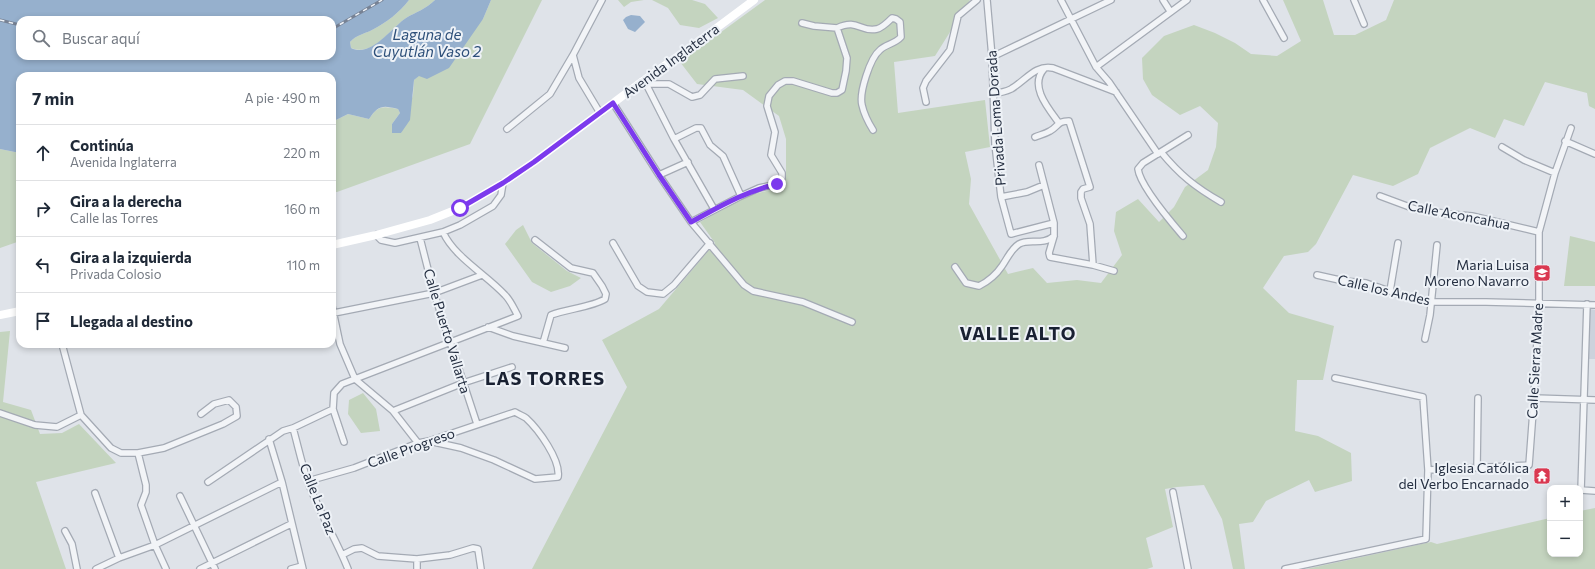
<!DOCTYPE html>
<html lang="es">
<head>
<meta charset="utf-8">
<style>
  :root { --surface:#fff; --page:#f6f6f7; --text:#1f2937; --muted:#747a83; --line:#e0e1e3 }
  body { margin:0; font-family:Commissioner,sans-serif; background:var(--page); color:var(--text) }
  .controls { position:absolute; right:12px; bottom:12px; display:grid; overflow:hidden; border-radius:8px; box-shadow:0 2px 6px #0003 }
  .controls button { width:36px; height:36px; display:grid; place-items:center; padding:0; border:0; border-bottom:1px solid var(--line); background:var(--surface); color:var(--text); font:20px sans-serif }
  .stop { position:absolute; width:12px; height:12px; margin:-9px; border:3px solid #7c3aed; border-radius:50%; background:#fff }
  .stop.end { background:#7c3aed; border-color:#fff; box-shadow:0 1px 4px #0008 }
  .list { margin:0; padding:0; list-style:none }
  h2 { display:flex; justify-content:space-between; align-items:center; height:52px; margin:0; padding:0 16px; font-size:17px }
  h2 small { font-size:13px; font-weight:400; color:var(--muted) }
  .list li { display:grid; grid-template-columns:26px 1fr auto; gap:12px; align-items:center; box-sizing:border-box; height:56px; padding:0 16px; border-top:1px solid var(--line) }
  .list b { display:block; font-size:15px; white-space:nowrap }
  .list p { margin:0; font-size:13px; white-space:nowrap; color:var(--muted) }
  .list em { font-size:13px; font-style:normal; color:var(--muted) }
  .icon { flex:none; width:22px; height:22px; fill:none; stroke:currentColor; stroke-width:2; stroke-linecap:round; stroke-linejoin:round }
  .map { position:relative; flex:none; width:1595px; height:569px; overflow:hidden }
  .search { position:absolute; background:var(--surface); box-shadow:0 2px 6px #0003; left:16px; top:16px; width:320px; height:44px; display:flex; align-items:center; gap:10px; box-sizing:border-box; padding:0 14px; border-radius:12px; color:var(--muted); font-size:15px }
  .panel { position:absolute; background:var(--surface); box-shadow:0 2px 6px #0003; left:16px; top:72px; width:320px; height:276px; border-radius:12px }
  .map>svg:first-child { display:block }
  .built { fill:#ccd2dc }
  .green { fill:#c4d4bf }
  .water { fill:#96b0cd; fill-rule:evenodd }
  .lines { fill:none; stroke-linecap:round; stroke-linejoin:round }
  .street-casing { stroke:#a4aab4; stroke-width:8 }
  .street { stroke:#f2f4f7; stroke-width:5.5 }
  .secondary { stroke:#fff; stroke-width:8 }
  .rail-casing { stroke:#778294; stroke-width:3 }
  .rail { stroke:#eef2f7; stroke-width:1.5; stroke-dasharray:4.5; stroke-linecap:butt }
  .route { stroke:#7c3aed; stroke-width:5 }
  .labels { text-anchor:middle; stroke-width:4; stroke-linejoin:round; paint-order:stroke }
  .street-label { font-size:14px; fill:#263042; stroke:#eef2f7 }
  .poi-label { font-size:14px; fill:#263042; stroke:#eef2f7; text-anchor:end }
  .water-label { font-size:15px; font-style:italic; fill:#2d4f79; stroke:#eef2f7 }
  .district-label { font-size:18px; font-weight:bold; letter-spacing:1px; fill:#192132; stroke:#eef2f7 }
</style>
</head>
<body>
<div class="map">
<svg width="1595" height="569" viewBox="0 0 1595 569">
  <rect width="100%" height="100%" fill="#dfe3e9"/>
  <!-- built -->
  <path class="built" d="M1590,309L1595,310V359H1588Z"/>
  <!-- green -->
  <path class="green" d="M409,0H435C426,9 416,12 406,18C390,29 373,57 351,48L350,42C356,35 364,34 372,30C387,22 399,13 409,0Z
    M491,0H542L470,144L337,192H332V122L348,114L369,119C378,105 383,106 398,109L400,113L392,124V133H401L413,95L414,80L483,19Z
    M618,0H644L631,2L624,7Z
    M652,0H692L705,4L718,18L699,28L680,25L668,8Z
    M765,0H970L935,56L894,62L898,113L985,100L990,147L965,152L971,179L969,204L1008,274L1033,268L1047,283L1077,280L1101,283L1122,255L1114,231L1116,212L1138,199L1159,222L1174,207L1185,187L1208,170L1216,147L1218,123L1200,106L1180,115L1152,95L1143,79L1142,58L1164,36L1194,25L1215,33L1235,43L1251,54L1277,56L1301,41L1283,0H1323L1334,35H1355L1386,20L1394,0H1595V109L1589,106L1587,93L1545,82L1524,126L1504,119L1495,138L1470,128L1430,148L1418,174L1393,186L1353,175L1316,244L1308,252L1284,256L1263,288L1289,313L1334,326L1323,380H1297L1295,431L1318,436L1351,453L1352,481L1315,492L1309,480L1266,501L1253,522L1239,524L1245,569H1233L1222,519L1204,485L1177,487L1165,489L1173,527L1146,538L1153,567L1147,569H532L627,387L602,340L659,309L715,243L700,222L748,196L777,188L786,178V139L779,116L743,90L697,84L680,62Z
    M0,149L20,153V241L0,248Z
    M523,225L532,243L567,271L581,278L570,286L551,292L532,282L505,244L516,230Z
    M1570,236L1595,242V286H1564Z
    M10,331L3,402L31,410L40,434L62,433L79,424L116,463L36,482L66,569H0V332Z
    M363,393L376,409L380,431L361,433L348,414L349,400Z
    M1595,508V569H1306L1431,542L1437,544L1550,518V554H1580V511Z"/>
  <!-- water -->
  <path class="water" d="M0,0H409C399,13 387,22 372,30C364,34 356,35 350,42L351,48C371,58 391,28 406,18C416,12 426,9 435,0H491L483,19L449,68L427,79L419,76L414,80L410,120L401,133H392V124L400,113L398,109C383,105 378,105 369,119L348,114L332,122V76H20V153L0,149ZM20,20H332V56H20Z
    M631,15L640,16L645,22L635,32L628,29L623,20L626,17Z"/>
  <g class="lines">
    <!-- street casing -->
    <g class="street-casing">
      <path id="street" d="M987,0L992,57L995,144L1001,197L1011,234L1054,223
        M1061,0L1096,67L1109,82L1158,154
        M1163,0L1170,11
        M1263,0L1284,38
        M1354,0L1364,24
        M802,23L814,26L837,28
        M992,57L1111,0
        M1096,67L1187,0
        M1044,69C1029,86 1048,108 1059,123
        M644,80L674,139L714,209
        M645,84H669L692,97L700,95L715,79L743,76
        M992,94C999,93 1005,92 1011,89C1025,81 1036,64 1053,68L1116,92
        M926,102L923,88L926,81L950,50L958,16L977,0
        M613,103L659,175L691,222L744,285L753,291L803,302L852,322
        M600,113L579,78L573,55L602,0
        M507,129L550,94L573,55
        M1035,137C1040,135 1045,134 1050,131C1059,126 1057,121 1069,121L1090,187L1083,189L1081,192V198L1090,224L1093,265
        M674,139L696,128H701L710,145L723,156L741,196
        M1565,141L1595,154
        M1502,147L1524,160L1555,173
        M1161,152C1180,175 1195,187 1221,202
        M1039,165L1054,223V236L1049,253L1050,257L1093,265L1114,271
        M659,175L688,162
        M1380,196L1415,209L1449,214L1472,216L1539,232
        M1001,197L1027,192L1044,185
        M691,222L741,196L759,188L777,184L782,178V173L771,155L775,132L767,106L769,96L778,85L785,81H793L832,93H837L842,90L846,71L847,58L837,28C858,18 860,33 877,29C882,28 888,22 892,18L896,19L900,22L901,37C895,44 886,44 880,50C870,58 859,93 862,105C864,114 868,122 873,130
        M376,235L381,240L395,243L443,232L460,225L493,206L501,195L503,183
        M1183,236C1171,222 1140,186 1138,169L1143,163L1188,135
        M420,238L434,293L477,424
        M535,240L571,268L593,273L602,286L606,294L605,299C592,307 567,309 551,315L543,343
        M613,243L638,286L647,292L663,294L674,285L710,243
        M955,267L966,283L979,286C989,281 996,275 1002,266C1007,259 1011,249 1019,244C1029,238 1043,246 1054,236
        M1317,275L1344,281L1366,283L1407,297L1431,302H1486L1595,305
        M1390,291L1398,243
        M1587,304L1581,490L1595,491
        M332,306L340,344L355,379L393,411L418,443
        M334,313L434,293L482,275
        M488,327L513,336L565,348
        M1425,339L1430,315L1437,245
        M62,344L81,415L111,448L121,453H138L164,448L223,424L237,416L236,407L229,400L214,404L201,414
        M1534,398L1595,400
        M333,409L344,442
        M393,411L463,383L512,367
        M0,413L35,425L57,427L81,415
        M293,428C298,446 302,465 308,482C319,512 336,539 348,569
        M269,439L282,482L303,569
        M138,453L146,485V492L141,505L155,545L166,569
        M1477,468L1478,398
        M1428,470L1529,465L1534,398L1539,303V232L1555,173L1571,128
        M308,481L354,468L418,443L429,441L515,412C518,414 523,416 526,418C538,429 561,460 558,477L535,479L494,460L461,448L429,441
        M208,482L283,431L293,428L333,409L334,393L342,384L518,316C514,309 511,301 505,295C487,275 454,257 443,232
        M1173,492L1188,569
        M95,493L119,558
        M180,496L215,569
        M65,531L72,544L77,569
        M342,555L354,549L362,548L378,556L417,559L450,555L473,548L478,549L481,569
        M96,569L119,558L155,545L282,482
        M200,569L291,524
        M291,569L302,566
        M417,569V559
        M1285,569L1426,539L1428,470L1423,397L1335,378"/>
    </g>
    <!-- street -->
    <use href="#street" class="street"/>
    <!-- secondary -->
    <path class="secondary" d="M332,245L376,235L430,220L460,208L503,183L534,162L644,80L691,47L754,0
      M0,315L20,311"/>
    <!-- rail casing -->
    <g class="rail-casing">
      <path id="rail" d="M0,20L20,25
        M332,29L382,0
        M150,56C179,59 207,60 236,56"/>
    </g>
    <!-- rail -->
    <use href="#rail" class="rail"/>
  </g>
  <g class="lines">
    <!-- route -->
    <path class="route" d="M460,208L503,183L534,162L613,103L659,175L691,222C719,207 746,191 777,184"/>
  </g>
  <!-- icons -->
  <defs>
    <g id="school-square" transform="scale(0.9)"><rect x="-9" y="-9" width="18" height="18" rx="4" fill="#da3850" stroke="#eef2f7"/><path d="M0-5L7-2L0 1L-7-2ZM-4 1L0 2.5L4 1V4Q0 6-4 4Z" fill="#fff"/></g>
    <g id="temple-square" transform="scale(0.9)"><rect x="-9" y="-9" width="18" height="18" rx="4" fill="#da3850" stroke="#eef2f7"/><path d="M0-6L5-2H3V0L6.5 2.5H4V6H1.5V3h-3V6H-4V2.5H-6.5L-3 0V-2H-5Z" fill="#fff"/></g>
  </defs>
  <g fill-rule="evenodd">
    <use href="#school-square" x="1542" y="273"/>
    <use href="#temple-square" x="1542" y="476"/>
  </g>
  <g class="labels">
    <!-- street labels -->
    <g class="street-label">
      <text transform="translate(671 61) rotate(-36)" y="5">Avenida Inglaterra</text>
      <text transform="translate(996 118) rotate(-94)" y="5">Privada Loma Dorada</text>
      <text transform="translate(1459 215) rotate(11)" y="5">Calle Aconcahua</text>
      <text transform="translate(1384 290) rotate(13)" y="5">Calle los Andes</text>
      <text transform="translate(447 331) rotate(73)" y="5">Calle Puerto Vallarta</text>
      <text transform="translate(1535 361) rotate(-87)" y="5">Calle Sierra Madre</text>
      <text transform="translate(411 448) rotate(-20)" y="5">Calle Progreso</text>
      <text transform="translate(318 499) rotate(68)" y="5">Calle La Paz</text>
    </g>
    <!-- poi labels -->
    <g class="poi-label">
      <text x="1529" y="270">Maria Luisa<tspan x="1529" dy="16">Moreno Navarro</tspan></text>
      <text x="1529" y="473">Iglesia Católica<tspan x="1529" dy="16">del Verbo Encarnado</tspan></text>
    </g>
    <!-- water labels -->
    <g class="water-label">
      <text x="427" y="40">Laguna de<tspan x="427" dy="17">Cuyutlán Vaso 2</tspan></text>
    </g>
    <!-- district labels -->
    <g class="district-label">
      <text x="1018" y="340">VALLE ALTO</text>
      <text x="545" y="385">LAS TORRES</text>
    </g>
  </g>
</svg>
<div class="controls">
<button>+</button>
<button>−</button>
</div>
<div class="stop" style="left:460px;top:208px"></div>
<div class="stop end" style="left:777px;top:184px"></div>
<div class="search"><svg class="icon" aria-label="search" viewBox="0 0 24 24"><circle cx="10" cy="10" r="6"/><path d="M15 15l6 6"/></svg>Buscar aquí</div>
<section class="panel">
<h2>7 min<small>A pie · 490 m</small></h2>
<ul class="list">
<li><svg class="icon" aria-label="ahead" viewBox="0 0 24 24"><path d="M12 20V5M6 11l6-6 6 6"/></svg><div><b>Continúa</b><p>Avenida Inglaterra</p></div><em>220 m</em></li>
<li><svg class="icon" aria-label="right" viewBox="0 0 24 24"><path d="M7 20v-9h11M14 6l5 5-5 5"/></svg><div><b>Gira a la derecha</b><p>Calle las Torres</p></div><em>160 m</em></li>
<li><svg class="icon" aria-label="left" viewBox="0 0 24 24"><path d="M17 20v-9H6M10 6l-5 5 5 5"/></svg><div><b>Gira a la izquierda</b><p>Privada Colosio</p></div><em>110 m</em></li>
<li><svg class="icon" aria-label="arrive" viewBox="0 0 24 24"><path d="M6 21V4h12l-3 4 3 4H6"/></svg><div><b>Llegada al destino</b></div></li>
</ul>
</section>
</div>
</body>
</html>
